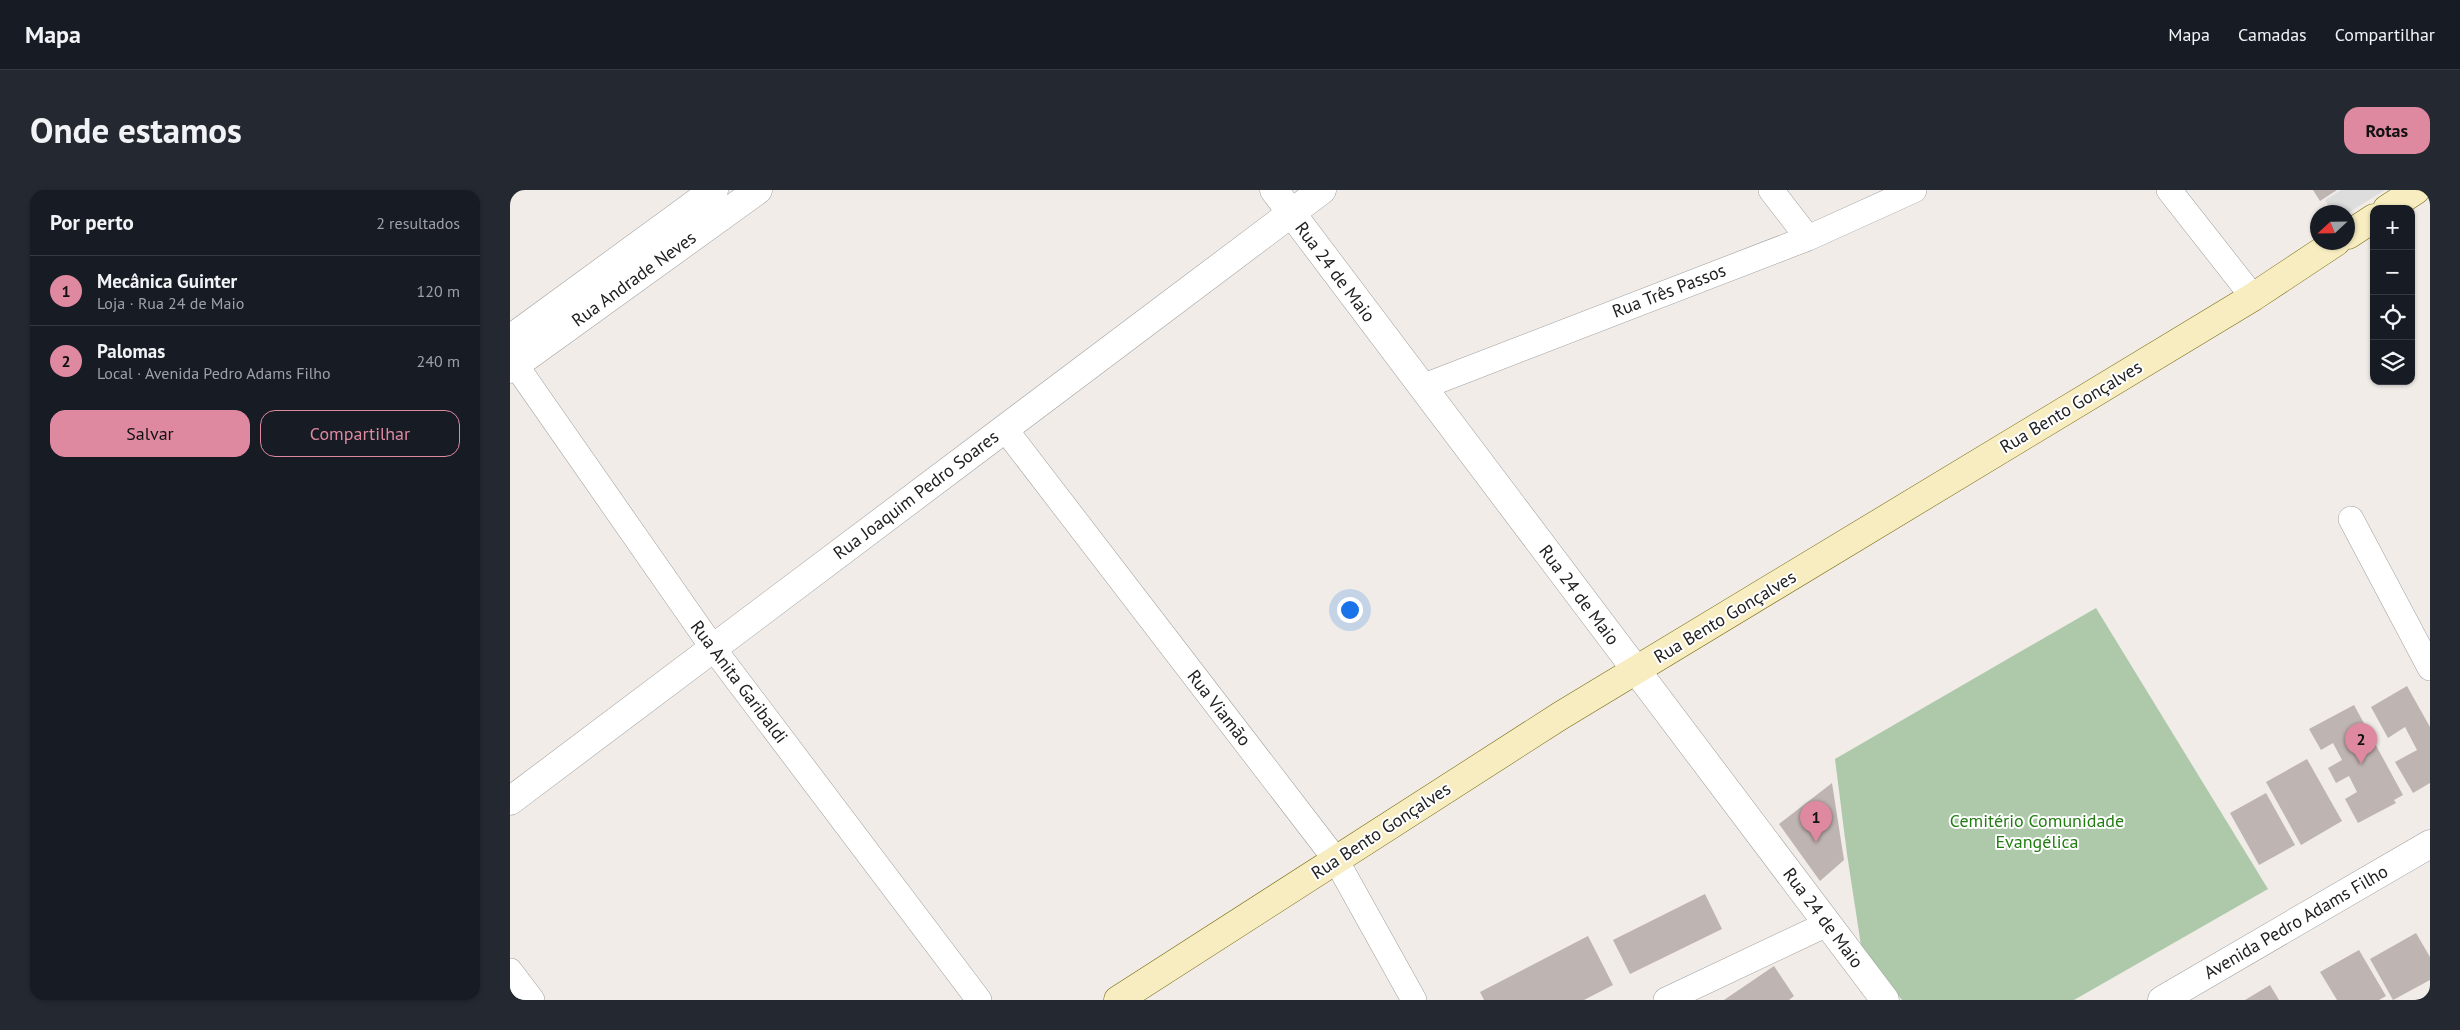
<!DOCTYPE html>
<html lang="pt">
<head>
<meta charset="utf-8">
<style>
  :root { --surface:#171b24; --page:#242831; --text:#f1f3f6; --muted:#9ea1a6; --line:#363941; --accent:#df89a0 }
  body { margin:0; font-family:"PT Sans",sans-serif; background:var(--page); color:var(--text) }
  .controls { position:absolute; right:15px; top:15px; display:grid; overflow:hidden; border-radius:10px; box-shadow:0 1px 4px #0004 }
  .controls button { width:45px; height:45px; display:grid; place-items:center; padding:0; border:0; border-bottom:1px solid var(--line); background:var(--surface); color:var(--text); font:25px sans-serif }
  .compass { position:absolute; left:1800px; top:15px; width:45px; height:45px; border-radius:50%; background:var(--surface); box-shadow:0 1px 4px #0004; rotate:248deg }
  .you { position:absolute; left:839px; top:419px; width:18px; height:18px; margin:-12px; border:4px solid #fff; border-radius:50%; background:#1a73e8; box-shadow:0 0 0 8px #1a73e833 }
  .badge { display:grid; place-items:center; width:32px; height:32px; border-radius:50%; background:var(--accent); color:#111; font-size:16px; font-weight:700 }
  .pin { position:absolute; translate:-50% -41px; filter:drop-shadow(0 1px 2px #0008) }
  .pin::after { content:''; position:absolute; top:26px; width:18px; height:15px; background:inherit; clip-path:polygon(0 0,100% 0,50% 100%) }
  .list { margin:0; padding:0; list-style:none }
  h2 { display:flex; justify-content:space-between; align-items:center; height:65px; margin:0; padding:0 20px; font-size:21px }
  h2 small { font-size:16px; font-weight:400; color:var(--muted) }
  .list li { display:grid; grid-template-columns:32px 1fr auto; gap:15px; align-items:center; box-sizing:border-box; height:70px; padding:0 20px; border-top:1px solid var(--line) }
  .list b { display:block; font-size:19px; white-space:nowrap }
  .list p { margin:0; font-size:16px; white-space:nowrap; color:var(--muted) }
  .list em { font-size:16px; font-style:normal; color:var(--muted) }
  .actions { display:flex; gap:10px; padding:15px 20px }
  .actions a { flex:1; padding:11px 0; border:1px solid var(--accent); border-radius:15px; text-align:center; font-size:18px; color:var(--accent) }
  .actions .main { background:var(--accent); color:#111 }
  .icon { flex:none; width:28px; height:28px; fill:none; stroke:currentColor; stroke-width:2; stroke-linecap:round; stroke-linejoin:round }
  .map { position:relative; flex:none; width:1920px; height:810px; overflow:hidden; border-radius:15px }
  header { display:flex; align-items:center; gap:30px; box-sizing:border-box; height:70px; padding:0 25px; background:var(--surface); border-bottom:1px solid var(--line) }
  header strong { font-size:24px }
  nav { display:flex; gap:28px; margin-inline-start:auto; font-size:18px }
  .intro { display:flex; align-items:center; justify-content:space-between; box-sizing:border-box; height:120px; padding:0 30px }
  h1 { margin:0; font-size:35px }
  .button { padding:12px 22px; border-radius:15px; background:var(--accent); color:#111; font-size:18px; font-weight:700 }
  main { display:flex; gap:30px; padding:0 30px }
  aside { flex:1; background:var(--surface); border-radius:15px; box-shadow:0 1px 4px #0004 }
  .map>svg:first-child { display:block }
  .cemetery { fill:#adc9aa }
  .parking { fill:#ddd }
  .building { fill:#beb4b1 }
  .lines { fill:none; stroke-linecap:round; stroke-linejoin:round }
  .minor-casing { stroke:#9e9e9e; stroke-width:26 }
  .tertiary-casing { stroke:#9e9e9e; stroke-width:29 }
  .secondary-casing { stroke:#76690a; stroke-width:29 }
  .minor { stroke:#fff; stroke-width:25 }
  .tertiary { stroke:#fff; stroke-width:28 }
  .secondary { stroke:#f7edc0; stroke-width:28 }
  .labels { text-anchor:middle; stroke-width:4; stroke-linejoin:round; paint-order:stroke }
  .street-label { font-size:18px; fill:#212121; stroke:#fff }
  .park-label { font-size:18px; fill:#217d11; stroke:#fff }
</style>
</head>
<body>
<header>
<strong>Mapa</strong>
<nav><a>Mapa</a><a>Camadas</a><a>Compartilhar</a></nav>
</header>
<div class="intro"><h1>Onde estamos</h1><a class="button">Rotas</a></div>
<main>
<aside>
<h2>Por perto<small>2 resultados</small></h2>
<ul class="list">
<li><span class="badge">1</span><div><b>Mecânica Guinter</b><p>Loja · Rua 24 de Maio</p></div><em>120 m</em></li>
<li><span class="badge">2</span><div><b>Palomas</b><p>Local · Avenida Pedro Adams Filho</p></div><em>240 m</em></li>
</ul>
<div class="actions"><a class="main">Salvar</a><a>Compartilhar</a></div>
</aside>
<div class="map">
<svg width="1920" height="810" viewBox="0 0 1920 810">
  <rect width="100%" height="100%" fill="#f1ece8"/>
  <!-- cemetery -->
  <path class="cemetery" d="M1586,418L1758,699L1564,810H1392L1352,762L1337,664L1325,569Z"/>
  <!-- parking -->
  <path class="parking" d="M1831,0H1875L1838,23L1822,22L1815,10Z"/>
  <!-- building -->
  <path class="building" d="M1803,0H1827L1810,11Z
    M1897,496L1920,537V593L1903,603L1885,572L1907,560L1895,537L1878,548L1861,517Z
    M1844,515L1893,605L1884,610L1886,613L1848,633L1835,609L1847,602L1839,586L1826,593L1818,578L1832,570L1823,553L1811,560L1799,539Z
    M1797,569L1832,631L1791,655L1756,592Z
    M1322,593L1334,670L1310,691L1269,634Z
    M1756,603L1785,655L1749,675L1720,623Z
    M1195,704L1212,739L1120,784L1103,750Z
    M1906,743L1920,767V790L1883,810L1860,769Z
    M1078,746L1103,795L1074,810H974L970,802Z
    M1849,760L1876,806L1869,810H1827L1810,782Z
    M1264,776L1284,806L1279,810H1214Z
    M1760,795L1769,810H1735Z"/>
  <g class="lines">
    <!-- minor casing -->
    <g class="minor-casing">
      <path id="minor" d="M1261,0L1298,48
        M1659,0L1743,107
        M0,167L203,458L469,810
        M912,197L1298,48L1404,0
        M495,239L826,670L904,810
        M1841,329L1920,478
        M0,781L22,810
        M1156,810L1317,734"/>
    </g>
    <!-- tertiary casing -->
    <g class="tertiary-casing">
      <path id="tertiary" d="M764,0L1375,810
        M0,149L204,0
        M0,179L248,0
        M0,611L812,0
        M1652,810L1920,654"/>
    </g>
    <!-- secondary casing -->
    <g class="secondary-casing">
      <path id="secondary" d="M1877,19L1906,0
        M1838,45L1864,28
        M608,810L1050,526L1743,107L1826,52"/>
    </g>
    <!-- minor -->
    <use href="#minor" class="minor"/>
    <!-- tertiary -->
    <use href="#tertiary" class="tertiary"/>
    <!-- secondary -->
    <use href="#secondary" class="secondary"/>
  </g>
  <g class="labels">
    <!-- street labels -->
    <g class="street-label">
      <text transform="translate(825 82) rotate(53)" y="6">Rua 24 de Maio</text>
      <text transform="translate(124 89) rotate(-36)" y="6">Rua Andrade Neves</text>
      <text transform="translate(1159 101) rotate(-21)" y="6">Rua Três Passos</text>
      <text transform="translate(1561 217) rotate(-31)" y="6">Rua Bento Gonçalves</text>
      <text transform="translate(406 305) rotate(-37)" y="6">Rua Joaquim Pedro Soares</text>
      <text transform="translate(1069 405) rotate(53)" y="6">Rua 24 de Maio</text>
      <text transform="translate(1215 427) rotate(-31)" y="6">Rua Bento Gonçalves</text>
      <text transform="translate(229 492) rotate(53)" y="6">Rua Anita Garibaldi</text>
      <text transform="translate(709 518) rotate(52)" y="6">Rua Viamão</text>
      <text transform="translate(871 641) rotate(-33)" y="6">Rua Bento Gonçalves</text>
      <text transform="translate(1313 728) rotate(53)" y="6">Rua 24 de Maio</text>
      <text transform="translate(1786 732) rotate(-30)" y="6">Avenida Pedro Adams Filho</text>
    </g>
    <!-- park labels -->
    <g class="park-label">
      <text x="1527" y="637">Cemitério Comunidade<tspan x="1527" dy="21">Evangélica</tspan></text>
    </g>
  </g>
</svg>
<div class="controls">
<button>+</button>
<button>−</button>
<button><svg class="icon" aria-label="locate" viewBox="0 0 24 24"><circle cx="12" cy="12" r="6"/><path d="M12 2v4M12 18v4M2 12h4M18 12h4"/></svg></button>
<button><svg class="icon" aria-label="layers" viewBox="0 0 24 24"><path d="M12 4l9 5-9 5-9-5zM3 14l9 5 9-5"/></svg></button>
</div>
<svg class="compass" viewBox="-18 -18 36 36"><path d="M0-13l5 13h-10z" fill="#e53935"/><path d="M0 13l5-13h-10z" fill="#9ea1a6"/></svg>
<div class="you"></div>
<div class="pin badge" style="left:1306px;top:652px">1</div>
<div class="pin badge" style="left:1851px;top:574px">2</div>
</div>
</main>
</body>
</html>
